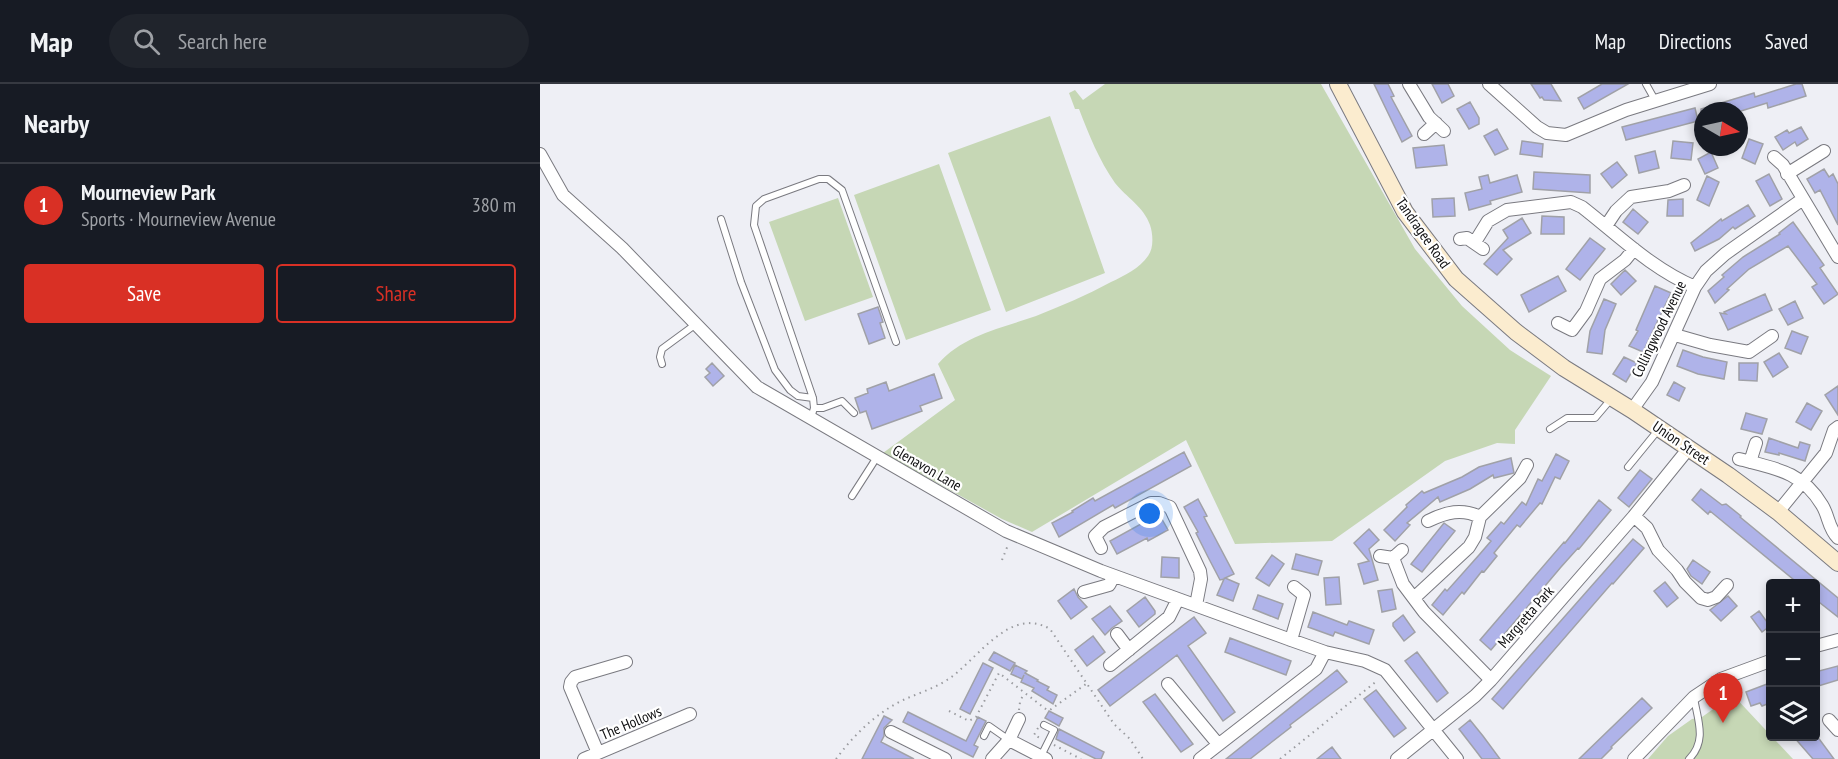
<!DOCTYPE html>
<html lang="en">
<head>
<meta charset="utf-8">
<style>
  :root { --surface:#171b24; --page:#20242c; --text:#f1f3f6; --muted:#9ea1a6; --line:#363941; --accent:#d93025 }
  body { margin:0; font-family:"PT Sans Narrow",sans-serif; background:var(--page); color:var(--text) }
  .controls { position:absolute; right:18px; bottom:18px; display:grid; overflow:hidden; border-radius:6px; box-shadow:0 3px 9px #0003 }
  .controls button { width:54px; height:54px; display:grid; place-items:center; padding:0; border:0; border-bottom:2px solid var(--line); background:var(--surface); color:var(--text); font:30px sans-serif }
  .compass { position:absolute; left:1154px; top:18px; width:54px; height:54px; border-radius:50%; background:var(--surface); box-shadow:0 3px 9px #0003; rotate:99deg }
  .you { position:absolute; left:610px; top:430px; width:21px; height:21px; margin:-15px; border:4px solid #fff; border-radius:50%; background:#1a73e8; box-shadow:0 0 0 9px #1a73e833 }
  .badge { display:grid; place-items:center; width:39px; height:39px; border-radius:50%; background:var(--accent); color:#fff; font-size:20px; font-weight:700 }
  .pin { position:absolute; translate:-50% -50px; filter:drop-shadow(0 2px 3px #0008) }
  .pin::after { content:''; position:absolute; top:32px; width:21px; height:18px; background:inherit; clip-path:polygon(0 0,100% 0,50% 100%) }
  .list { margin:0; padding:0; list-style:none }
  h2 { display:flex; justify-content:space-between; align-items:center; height:78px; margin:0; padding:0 24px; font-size:26px }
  h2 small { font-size:20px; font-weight:400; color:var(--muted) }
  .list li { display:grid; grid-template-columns:39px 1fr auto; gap:18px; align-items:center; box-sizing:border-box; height:84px; padding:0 24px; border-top:2px solid var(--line) }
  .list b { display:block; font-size:22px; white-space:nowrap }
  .list p { margin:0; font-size:20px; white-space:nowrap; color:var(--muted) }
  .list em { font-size:20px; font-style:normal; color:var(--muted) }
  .actions { display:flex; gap:12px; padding:18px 24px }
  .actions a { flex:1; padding:14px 0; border:2px solid var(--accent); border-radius:6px; text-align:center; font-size:21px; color:var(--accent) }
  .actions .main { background:var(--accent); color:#fff }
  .icon { flex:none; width:33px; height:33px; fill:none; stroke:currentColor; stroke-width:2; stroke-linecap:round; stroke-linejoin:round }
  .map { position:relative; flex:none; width:1298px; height:675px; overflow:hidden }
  header { display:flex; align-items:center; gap:36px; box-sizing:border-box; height:84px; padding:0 30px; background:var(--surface); border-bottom:2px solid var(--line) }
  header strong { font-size:28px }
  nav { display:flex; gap:33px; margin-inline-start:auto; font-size:21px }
  .search { width:420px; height:54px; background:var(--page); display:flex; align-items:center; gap:15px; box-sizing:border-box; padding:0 21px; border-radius:33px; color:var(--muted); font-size:22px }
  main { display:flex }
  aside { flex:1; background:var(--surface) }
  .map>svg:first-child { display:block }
  .green { fill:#c6d7b5 }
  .building { fill:#afb3e9; stroke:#a0a1a7; stroke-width:1.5 }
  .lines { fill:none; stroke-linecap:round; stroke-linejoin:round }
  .lane-casing { stroke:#7a7a80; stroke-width:8 }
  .street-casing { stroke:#7a7a80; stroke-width:14 }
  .secondary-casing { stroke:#7a7a80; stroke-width:18 }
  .path { stroke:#9a9b9f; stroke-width:2; stroke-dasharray:1.5 4.5; stroke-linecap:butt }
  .lane { stroke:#fff; stroke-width:6 }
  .street { stroke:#fff; stroke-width:12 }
  .secondary { stroke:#fbeccf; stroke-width:16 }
  .labels { text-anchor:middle; stroke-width:4.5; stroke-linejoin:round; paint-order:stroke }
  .street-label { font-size:15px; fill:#0e0e10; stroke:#fff }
</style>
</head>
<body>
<header>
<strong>Map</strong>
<div class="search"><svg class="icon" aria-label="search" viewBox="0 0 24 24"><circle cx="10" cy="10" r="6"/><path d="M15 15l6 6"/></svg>Search here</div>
<nav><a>Map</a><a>Directions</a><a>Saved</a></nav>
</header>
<main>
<aside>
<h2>Nearby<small></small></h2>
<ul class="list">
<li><span class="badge">1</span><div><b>Mourneview Park</b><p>Sports · Mourneview Avenue</p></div><em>380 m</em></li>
</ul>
<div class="actions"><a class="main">Save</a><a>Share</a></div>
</aside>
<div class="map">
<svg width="1298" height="675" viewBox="0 0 1298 675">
  <rect width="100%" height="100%" fill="#eeeff5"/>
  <!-- green -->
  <path class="green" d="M565,0H781L875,165L922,222L970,266L1011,292L975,346V360L957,359L905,377L792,457L695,460L646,356L492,448L462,435L343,369L415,316L398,280C423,251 462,244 496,232C521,222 547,211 571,198C584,192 600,184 608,172C614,164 613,150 610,141C604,123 586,113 575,99C559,76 549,51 539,25H535L529,9L535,6L543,16Z
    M510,32L565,189L466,228L408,69Z
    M399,80L451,226L366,256L314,111Z
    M298,114L333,213L265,237L229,138Z
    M1193,611L1253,675H1108L1128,652L1152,635L1162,633Z"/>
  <!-- building -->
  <path class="building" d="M834,0H848L854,12L851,13L872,52L862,58Z
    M892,0H908L914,12L902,19Z
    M991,0H1011L1021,17L1004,16L1002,13L1000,14Z
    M1062,0H1088L1044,25L1038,14Z
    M1256,0H1262L1266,12L1228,24L1227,19L1201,27H1161V25L1214,9L1215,13Z
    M930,18L939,34V40L929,45L917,25Z
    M1155,24L1158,37L1086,56L1082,43Z
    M1261,43L1268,55L1257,62L1255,58L1243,66L1235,53L1247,46L1249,49Z
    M957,45L968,65L955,71L944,52Z
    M1209,55L1223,60L1215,80L1202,74Z
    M982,57L1003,60L1002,73L980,70Z
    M1133,57L1153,59L1151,76L1131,74Z
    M904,61L907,81L876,84L873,64Z
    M1115,67L1119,84L1099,89L1095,72Z
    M1171,68L1178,84L1165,90L1158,75Z
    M1077,78L1087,91L1072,104L1061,90Z
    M1284,85L1289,93L1293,90L1298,100V141L1280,106L1275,109L1267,95Z
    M994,88L1050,91V109L993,105Z
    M1229,90L1242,115L1230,122L1216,97Z
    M948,91L950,99L977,91L982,108L950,117L951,120L929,126L925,109L942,105L939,93Z
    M1167,92L1179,98L1169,122L1157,116Z
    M914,114L915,132L893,133L892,115Z
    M1143,115V132H1127L1128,116Z
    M1208,121L1215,132L1195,145L1193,143L1179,155L1155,167L1151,159L1181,135L1182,137Z
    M1093,125L1108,138L1098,150L1083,138Z
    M1002,132L1024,133V150H1001Z
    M982,134L991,149L963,166L972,175L957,191L944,180L968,154L963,146Z
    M1253,138L1284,181L1280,184L1298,210L1284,220L1272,203L1277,200L1248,162L1209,185L1187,205L1189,206L1175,219L1168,207L1184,193L1182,191L1203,173L1240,150L1239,149Z
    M1050,154L1065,165L1040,196L1026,185Z
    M1085,186L1096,197L1081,211L1071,200Z
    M1018,192L1026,207L989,228L981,211Z
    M1115,202L1131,209L1103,268L1089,262L1098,247L1096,246Z
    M1225,210L1232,226L1188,246L1180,229L1186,230L1184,228Z
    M1064,215L1076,220L1065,246L1062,270L1047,268L1050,247Z
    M1255,217L1263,234L1248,241L1239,225Z
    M338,223L343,238L340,239L345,254L329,260L318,230Z
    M1252,247L1268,253L1261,270L1245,264Z
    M1143,266L1163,273L1187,278L1184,295L1158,290L1137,282Z
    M1239,269L1248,283L1233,293L1224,278Z
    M1084,273L1097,279L1086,298L1073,290Z
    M172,279L184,292L173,302L165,293L170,289L166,285Z
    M1199,279H1218L1217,297L1199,296Z
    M394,290L402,314L380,322L382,327L332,345L326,327L320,329L315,314L328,309L327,305L346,298L349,307Z
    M1134,298L1145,304L1139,317L1127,311Z
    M1298,302V331L1285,311Z
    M1267,319L1282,327L1271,346L1256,338Z
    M1206,329L1227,335L1222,350L1201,345Z
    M1229,354L1258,364L1260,358L1270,361L1265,377L1239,369V371L1225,368Z
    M644,368L651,382L575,424L573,421L519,453L512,439L533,428L532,427L553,414L555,417Z
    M1016,370L1029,377L1020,395L1015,393L1002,420L1000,419L980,443L977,441L954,469L957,472L944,488L942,487L924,510L922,508L903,531L892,521L905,505L907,507L939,471L951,457L947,454L961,438L964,440L982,418L986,421L998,395L1002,397Z
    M971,374L974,389L954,394L953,391L930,405L900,418L898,413L867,439L870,441L855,457L844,446L867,423L866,421L882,407L884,409L922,393L939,383Z
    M1100,386L1112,395L1089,423L1078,414Z
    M1161,405L1182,421L1186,420L1201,432L1200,433L1298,514V533L1275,515V500H1259L1170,427L1168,430L1152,416Z
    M658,415L667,432L664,433L694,490L685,494L699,500L693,517L677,511L684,495L680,496L668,473L656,449L658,448L644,423Z
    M1059,416L1071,426L1039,465L1038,464L1021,483L951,566L940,556L1024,458L1025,459Z
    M619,430L628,446L608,457L607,454L577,470L570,457Z
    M904,439L915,447L882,488L871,480Z
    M829,445L839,456L829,465L838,496L824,500L818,480L829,477L814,459Z
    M1093,455L1104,464L1073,500L1072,499L963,625L952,615Z
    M756,470L782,477L778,491L752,485Z
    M732,471L744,480L729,502L716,494Z
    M622,473L639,474V494L621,493Z
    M1153,476L1170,488L1162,500L1151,492L1147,485Z
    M799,493L801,520L786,521L784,494Z
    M1125,498L1138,514L1127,523L1114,507Z
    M534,505L538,513L547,523L531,535L518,517Z
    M852,505L856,525L842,528L838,507Z
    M718,511L743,520L738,535L713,525Z
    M1188,512L1197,522L1181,537L1170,526Z
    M605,513L615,527V530L599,543L587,527Z
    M570,522L582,537L572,544L565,551L552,535Z
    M1219,527L1230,542L1222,548L1211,533Z
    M773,528L807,541L809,537L834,546L829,560L795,548L793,552L768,543Z
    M863,531L875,548L864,557L853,542V539Z
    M654,533L666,549L648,562L695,628L683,637L637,571L570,622L558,606Z
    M553,552L565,568L547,582L535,566Z
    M690,554L751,577L746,591L685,568Z
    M454,568L475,579L470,587L449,576Z
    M877,568L908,609L897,618L865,577Z
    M443,579L453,584L430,630L420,625Z
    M475,581L487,587L485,589L498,596L497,597L509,603L507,606L517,611L513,620L492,607L494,604L481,598L484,591L482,595L471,590Z
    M1298,582V596L1275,603V588Z
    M797,586L807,598L750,641L751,643L710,675H686Z
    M1227,600L1230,611V619L1222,622L1220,619L1211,622L1206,608Z
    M836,606L866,644L854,653L824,615Z
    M615,610L653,660L641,668L603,618Z
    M1102,614L1112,624L1071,663L1072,664L1061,675H1039Z
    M509,627L523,634L519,642L505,634Z
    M368,628L426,657L438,633L446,637L434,661L438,663L433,673L363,638Z
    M344,632L352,636L344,644V652L341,658L374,675H322Z
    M930,636L943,652L960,675H942L936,667L919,645Z
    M519,645L564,668L561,675H556L516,655Z
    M1253,652H1277L1294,675H1273Z
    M792,663L801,675H777L788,666Z"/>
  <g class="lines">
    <!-- lane casing -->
    <g class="lane-casing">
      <path id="lane" d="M1106,0L1115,16
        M181,135L201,198L235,286L250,306L258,312L273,314
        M122,280L120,273L122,265L156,240
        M274,324H283L302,317L314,329
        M271,334L274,324L273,314L214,141L216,122L224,115L279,95H288L302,106L356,258
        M1010,345L1027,334H1055L1072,314
        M1088,383L1119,345
        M312,412L337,373
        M444,652L449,642L469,656
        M501,672L514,646L504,641
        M1149,675C1167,657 1158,637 1154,614"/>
    </g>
    <!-- street casing -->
    <g class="street-casing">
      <path id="street" d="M869,0L889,33L904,47
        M949,0L997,43L1007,49L1026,51L1086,26L1170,0
        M884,50L896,39
        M0,70L23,111L82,164L217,303L466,447L561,487L751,556L785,568L825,577L845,586L917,675
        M1234,73L1243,81L1298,173
        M1247,90L1284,67
        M1066,142L1076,127L1091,113L1129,107L1144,101
        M920,155L927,154L943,165
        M935,158L948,137L967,126L1031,118L1042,123C1078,151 1112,185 1155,203
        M1018,239L1032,246L1046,227L1060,195L1085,176L1094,165
        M1135,251L1170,261L1209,268L1232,252
        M1092,326L1112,298L1155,203L1166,187L1185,170L1263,115
        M1199,375C1233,384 1262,387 1282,421C1289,432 1288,444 1298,454
        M1210,378L1216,359
        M1238,428L1286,369L1294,346L1298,343
        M1094,432L1149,364
        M888,437C906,428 922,424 940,433
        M561,464L555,452L564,443L611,419H619L630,423L660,487L661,495L656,521
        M840,472L853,474L862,466
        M853,474L863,500L884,528L951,596
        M544,508L569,501L574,492
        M874,514L929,463L935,453L940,433L980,394L987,381
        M577,550L589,566
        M751,556L764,511L754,503
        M1276,562L1298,556
        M570,581L629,533L638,515
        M628,600L678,660
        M1289,636L1298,646
        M351,648L405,675
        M469,656L479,635
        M58,669L30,603L31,598L35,593L86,578
        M44,675L150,630
        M452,675L469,656L506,675
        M660,675L776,585L785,568
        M857,675L935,612L951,596L1094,432L1107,444L1118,466L1137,486L1145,498L1161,514L1168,516L1176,513L1187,501
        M1094,675L1154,613L1181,595L1230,577"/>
    </g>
    <!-- secondary casing -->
    <g class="secondary-casing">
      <path id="secondary" d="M798,0L865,128L916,195L976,248L1024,284L1092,326L1188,391L1238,428L1298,479"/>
    </g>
    <!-- path -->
    <path class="path" d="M462,476L468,461
      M479,626L480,618L484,609
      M409,627L429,637L436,633L459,589L507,626H510L546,600
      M498,644L494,651L500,654
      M514,661L541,675
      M296,675C314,651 334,631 361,617C376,610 393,605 407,596C437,577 469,521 510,545L574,640L590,655L603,675
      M740,675L838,596"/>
    <!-- lane -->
    <use href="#lane" class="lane"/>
    <!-- street -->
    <use href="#street" class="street"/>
    <!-- secondary -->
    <use href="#secondary" class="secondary"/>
  </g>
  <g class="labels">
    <!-- street labels -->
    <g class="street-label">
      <text transform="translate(883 149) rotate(55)" y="5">Tandragee Road</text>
      <text transform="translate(1119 245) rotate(-64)" y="5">Collingwood Avenue</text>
      <text transform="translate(1141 359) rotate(34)" y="5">Union Street</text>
      <text transform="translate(387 384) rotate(30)" y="5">Glenavon Lane</text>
      <text transform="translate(986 533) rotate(-49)" y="5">Margretta Park</text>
      <text transform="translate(91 639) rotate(-23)" y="5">The Hollows</text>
    </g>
  </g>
</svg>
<div class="controls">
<button>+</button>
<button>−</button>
<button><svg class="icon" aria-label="layers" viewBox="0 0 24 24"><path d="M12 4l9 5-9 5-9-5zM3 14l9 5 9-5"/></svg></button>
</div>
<svg class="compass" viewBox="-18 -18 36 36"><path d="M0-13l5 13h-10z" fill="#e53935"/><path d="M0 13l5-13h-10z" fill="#9ea1a6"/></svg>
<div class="you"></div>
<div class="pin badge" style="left:1183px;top:639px">1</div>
</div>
</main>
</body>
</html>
